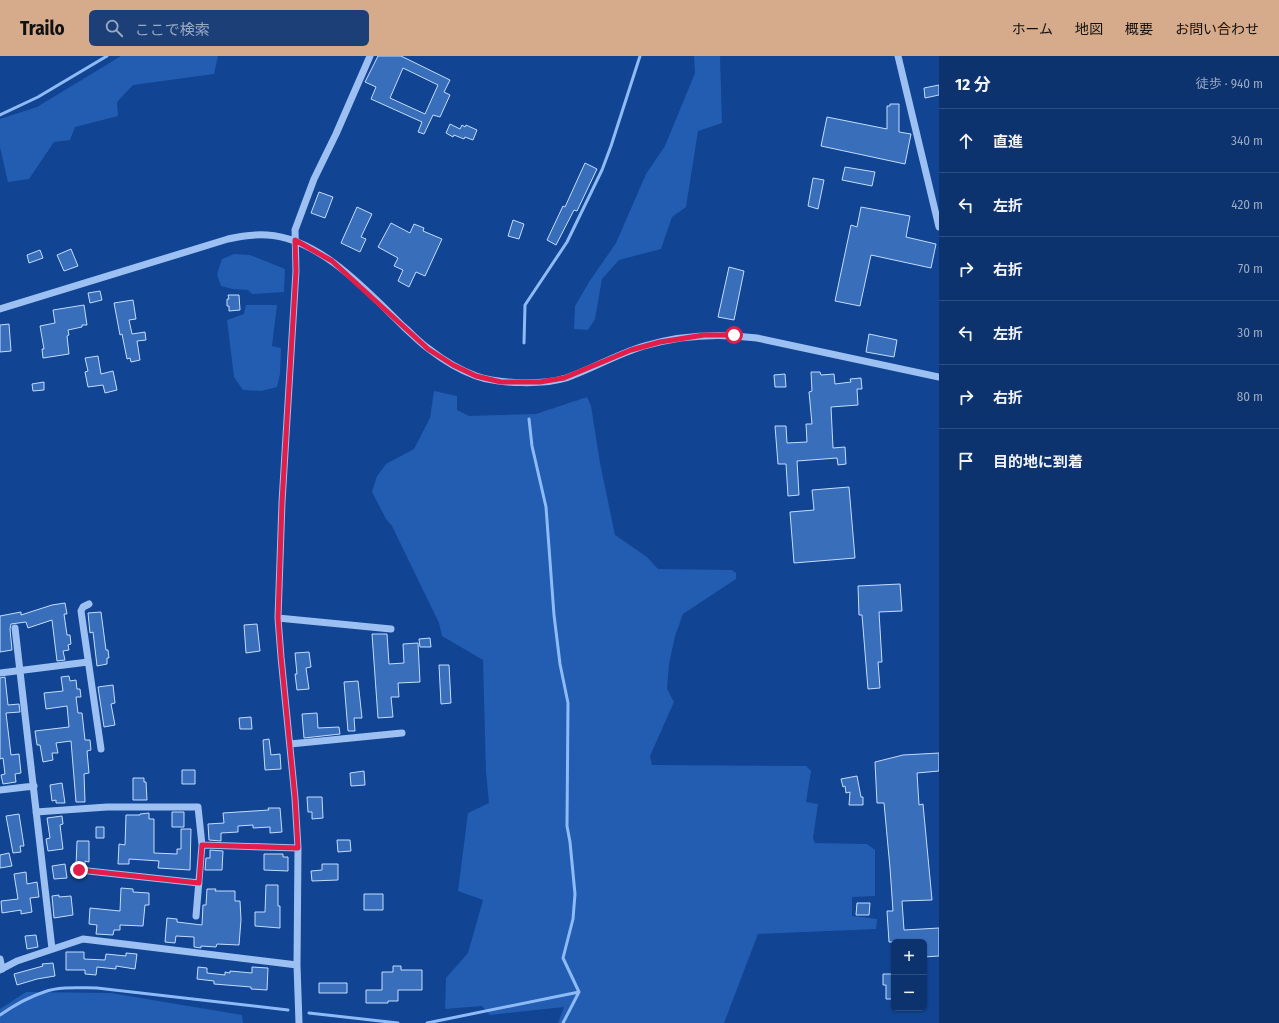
<!DOCTYPE html>
<html lang="ja">
<head>
<meta charset="utf-8">
<style>
  :root { --surface:#0d336e; --page:#1b3f76; --text:#f1f3f6; --muted:#9aaac2; --line:#2d4e81; --accent:#d6ab8b }
  body { margin:0; font-family:"Fira Sans Condensed","Noto Sans JP",sans-serif; background:var(--page); color:var(--text) }
  .controls { position:absolute; right:12px; bottom:12px; display:grid; overflow:hidden; border-radius:6px; box-shadow:0 1px 3px #0004 }
  .controls button { width:36px; height:36px; display:grid; place-items:center; padding:0; border:0; border-bottom:1px solid var(--line); background:var(--surface); color:var(--text); font:20px sans-serif }
  .stop { position:absolute; width:12px; height:12px; margin:-9px; border:3px solid #e11d48; border-radius:50%; background:#fff }
  .stop.end { background:#e11d48; border-color:#fff; box-shadow:0 1px 4px #0008 }
  .list { margin:0; padding:0; list-style:none }
  h2 { display:flex; justify-content:space-between; align-items:center; height:52px; margin:0; padding:0 16px; font-size:17px }
  h2 small { font-size:13px; font-weight:400; color:var(--muted) }
  .list li { display:grid; grid-template-columns:26px 1fr auto; gap:12px; align-items:center; box-sizing:border-box; height:64px; padding:0 16px; border-top:1px solid var(--line) }
  .list b { display:block; font-size:15px; white-space:nowrap }
  .list em { font-size:13px; font-style:normal; color:var(--muted) }
  .icon { flex:none; width:22px; height:22px; fill:none; stroke:currentColor; stroke-width:2; stroke-linecap:round; stroke-linejoin:round }
  .map { position:relative; flex:none; width:939px; height:967px; overflow:hidden }
  header { display:flex; align-items:center; gap:24px; box-sizing:border-box; height:56px; padding:0 20px; background:var(--accent); color:#111 }
  header strong { font-size:19px }
  nav { display:flex; gap:22px; margin-inline-start:auto; font-size:14px }
  .search { width:280px; height:36px; background:var(--page); display:flex; align-items:center; gap:10px; box-sizing:border-box; padding:0 14px; border-radius:6px; color:var(--muted); font-size:15px }
  main { display:flex }
  aside { flex:1; background:var(--surface) }
  .map>svg:first-child { display:block }
  .green { fill:#225db2 }
  .lines { fill:none; stroke-linecap:round; stroke-linejoin:round }
  .stream { stroke:#8ebbf7; stroke-width:3 }
  .building { fill:#396ebb; stroke:#c4dcfd; fill-rule:evenodd }
  .minor { stroke:#9dc0f3; stroke-width:7 }
  .route { stroke:#e11d48; stroke-width:5 }
</style>
</head>
<body>
<header>
<strong>Trailo</strong>
<div class="search"><svg class="icon" aria-label="search" viewBox="0 0 24 24"><circle cx="10" cy="10" r="6"/><path d="M15 15l6 6"/></svg>ここで検索</div>
<nav><a>ホーム</a><a>地図</a><a>概要</a><a>お問い合わせ</a></nav>
</header>
<main>
<div class="map">
<svg width="939" height="967" viewBox="0 0 939 967">
  <rect width="100%" height="100%" fill="#114492"/>
  <!-- green -->
  <path class="green" d="M121,0H218L214,18L133,29L117,46L118,60L75,71L70,84L54,86L29,123L8,126L0,91V63L37,51Z
    M694,0H720L722,67L698,75L686,151L672,161L661,193L619,204L602,223L595,263L588,274L574,273L575,250L589,226L616,187L646,118L665,90L695,17Z
    M234,198L250,199L285,213L284,236L252,238L248,234L233,233L221,230L217,218L222,203Z
    M246,249H277L272,290L281,292L280,318L277,331L261,335L243,334L234,321L227,264L244,258Z
    M434,335L457,340V354L469,360L536,358L587,341L591,350L600,407L615,479L647,501L658,513L732,514L736,517V523L683,558L675,580L669,608L667,633L674,646L650,700L652,709L806,710L811,715L806,746L818,748L813,782L815,787L867,788L875,794V840L852,841V860L877,863L876,873L758,878L724,967H558L564,951L490,959L482,950L445,953L446,922L468,897L483,844L458,835L468,757L489,747L486,716L483,604L442,580L439,567L392,470L386,463L372,436L377,420L386,408L414,393L430,362Z
    M26,936L111,937L242,959L243,967H0V953Z"/>
  <g class="lines">
    <!-- stream -->
    <path class="stream" d="M0,59L38,41L107,0
      M524,287L525,249L567,186L602,114L611,90L640,0
      M529,363L532,390L546,451L554,559L560,608L568,647L567,770L570,786L575,838L573,863L563,902L579,936L563,967
      M309,957L398,967
      M0,959C13,950 29,941 44,936C60,930 81,932 97,932L288,954
      M427,967L579,936"/>
  </g>
  <!-- building -->
  <path class="building" d="M378,0H401L450,24L444,36L450,39L440,61L433,59L424,78L418,76L422,66L371,43L376,31L365,26ZM403,12L438,29L425,58L390,42Z
    M939,29V39L925,42L924,32Z
    M890,48H899V76L911,78L905,108L821,90L827,61L887,73V50H890Z
    M450,68L460,73L462,69L465,71L466,69L477,74L473,84L465,81L464,83L454,79L453,81L446,77Z
    M585,107L597,113L577,155L574,154L556,189L547,184L563,150L565,151Z
    M845,111L875,116L872,130L842,124Z
    M813,122L824,124L818,153L808,150Z
    M319,136L333,141L325,162L311,157Z
    M357,151L372,158L361,181L366,183L360,196L341,187Z
    M861,151L910,160L906,181L936,188L931,212L871,199L860,250L835,245L851,169L857,171Z
    M513,164L524,168L519,183L508,180Z
    M391,167L410,177L414,168L424,172L423,175L442,183L425,220L416,216L409,231L398,225L403,214L394,210L398,202L378,191Z
    M71,193L78,210L64,215L57,199Z
    M40,194L43,202L29,207L27,199Z
    M729,211L744,215L734,264L718,261Z
    M100,235L102,244L90,247L88,237Z
    M228,239H239L240,254L229,255V250H227V243H229Z
    M133,244L136,263L129,264L132,278L145,276L146,284L137,285L140,304L131,306L130,302L127,303L122,278L120,279L114,247Z
    M84,249L87,269H82V271L68,274L69,279L67,280L69,298L43,302L42,293H44L40,270L55,267L53,254Z
    M9,268L11,295L0,296V269Z
    M869,278L897,284L894,301L866,296Z
    M98,300L101,318L113,315L117,334L105,337L103,329L88,331L85,316L88,315L85,302Z
    M811,316H820L821,319L834,318L835,328L851,326L850,323L861,322L862,333H857L858,349L831,351L833,392L845,391L846,408L838,409L837,402L797,405L799,439L788,440L786,408H778L775,370H786L787,387L807,386L806,368H812L809,336L812,335Z
    M785,318L786,331H775L774,319Z
    M44,326V334L33,335L32,328Z
    M849,431L855,502L794,507L790,456L814,454L812,434Z
    M900,528L902,555L879,556L882,606H878L880,632L868,633L862,559H859L858,530Z
    M65,547L67,558H64L67,579H70L71,588L68,589L69,594L63,595L65,604L57,605L52,564L28,572L26,566L11,568L10,573L12,594L0,596V560L21,556V559L52,549Z
    M101,556L106,594H108L109,602H107V608L97,610L93,576L90,577L88,557Z
    M257,568L260,595L246,597L244,569Z
    M372,578H387L389,608L404,607L403,588L418,587L420,626L398,627L399,641H391L393,661L378,662Z
    M430,582L431,591H420L419,583Z
    M309,596L311,611L306,612L309,633L297,634L295,618H297L295,597Z
    M439,609H449L451,647L441,648Z
    M69,620L70,625L76,624L77,633H80L81,641H76L78,657H82L85,684H90L91,694L87,695L89,717L84,718L85,746H76L71,685L56,687L58,697H52L53,704L43,706L40,689H37L35,675L69,671L67,650L46,653L44,637L63,635L61,621Z
    M5,621L8,649L19,648L20,656L6,657L11,699L19,698L21,717L15,718L16,726L3,728L1,719L5,718L3,702L0,703V622Z
    M358,625L362,662H354L355,675H348L344,626Z
    M113,629L115,647L111,648L115,669L104,671L98,631Z
    M317,657L318,672L339,671L340,678L304,682L302,658Z
    M251,661L252,673H240L239,662Z
    M269,683L271,699L280,698L281,713L265,714L263,684Z
    M939,697V715L917,717L919,749L923,748L932,844L902,845L904,874L939,872V900L924,901V886H889L887,855H893L890,812L884,747H877L875,706L903,699Z
    M182,714H195V728H182Z
    M364,715L365,729L351,730L350,717Z
    M857,720L861,741H863V749H849L850,736L846,737L845,730L843,731L841,723Z
    M133,722H144V726H146L147,744H133Z
    M62,727L65,747H56V744L52,745L50,729Z
    M307,741H322L323,762L312,763V756H308Z
    M268,752H280L282,776L270,777V771L253,772V769L238,770V776L221,777V785L209,784L208,768L224,767L223,757L269,754Z
    M172,756H184V771H172Z
    M149,757V763H154V797L177,798V793H181V773H191L190,814L158,812L159,805L129,803V808H118L119,788L125,789L126,759H140V758Z
    M19,758L24,790H20L21,796L13,797L6,760Z
    M62,760L63,768L60,769L63,793L48,795L46,783L50,782L47,762Z
    M96,771H104V782H96Z
    M337,784H350L351,795L338,796Z
    M77,785H89V806L85,805V810H76Z
    M210,794L223,795L222,814H205L206,802H210Z
    M9,797L12,810L0,812V799Z
    M264,798H283V801H288V815L264,814Z
    M65,808L67,822L54,823L52,810Z
    M322,808H338V824L312,825L311,815L322,814Z
    M26,816L27,828L37,826L39,841L30,842L32,856L21,858V854L2,857L1,845L18,843L14,818Z
    M266,829H278V850H280V872L255,870V856H265Z
    M121,832L133,833V836L149,837V849H145L143,870L120,869V874H114L113,879L96,878L97,869L89,868L90,852L120,855Z
    M207,833H216L215,835H235V845H240L241,864L239,889L217,888L216,891L201,890V892L194,891V881L176,880L175,887L165,886L167,862L177,863V866L202,869L203,849H206Z
    M364,838H383V854H364Z
    M59,839V841L71,840L73,859L54,862L52,840Z
    M857,847H870L869,859H856Z
    M36,879L38,891L27,893L25,880Z
    M66,896H84V903L105,904L106,898L126,900V897L137,898L135,913L116,910V913L97,911L96,919L85,918V914H66Z
    M53,907L55,920L37,923L17,929L14,918L43,910L42,908Z
    M393,910H401V914H422V934H398V945H388V947H366V934H382V916H393Z
    M198,911L207,912V917L225,919V916L230,917V915L252,917V911L268,912L267,934L251,933V931L214,928V925L197,923Z
    M883,918H894V943H886V929H883Z
    M319,927H347V937H319Z"/>
  <g class="lines">
    <!-- minor -->
    <path class="minor" d="M898,0L939,171
      M0,253L228,183C241,180 253,178 267,179C320,182 368,236 404,271C412,278 420,287 429,293C443,304 460,314 476,320C499,328 543,329 566,322C592,313 617,298 644,290C681,279 719,277 757,282L939,321
      M89,548L83,551L81,555L101,693
      M278,562L391,573
      M15,572L52,893
      M0,617L88,606
      M290,688L402,677
      M0,734L34,730
      M36,756L107,751H198L202,789L298,792
      M79,814L199,827
      M196,860L202,789
      M0,903L2,913
      M0,914L17,905L83,883L297,909
      M299,967L297,909L298,792L295,742L281,601L278,562L282,446L296,215L295,174L314,123L336,78L370,0"/>
  </g>
  <g class="lines">
    <!-- route -->
    <path class="route" d="M79,814L199,827L202,789L298,792L295,742L281,601L278,562L282,446L296,215L295,184L332,205L428,293L453,309L476,320L501,326H540L564,322L631,294L660,286L704,279H734"/>
  </g>
</svg>
<div class="controls">
<button>+</button>
<button>−</button>
</div>
<div class="stop" style="left:734px;top:279px"></div>
<div class="stop end" style="left:79px;top:814px"></div>
</div>
<aside>
<h2>12 分<small>徒歩 · 940 m</small></h2>
<ul class="list">
<li><svg class="icon" aria-label="ahead" viewBox="0 0 24 24"><path d="M12 20V5M6 11l6-6 6 6"/></svg><div><b>直進</b></div><em>340 m</em></li>
<li><svg class="icon" aria-label="left" viewBox="0 0 24 24"><path d="M17 20v-9H6M10 6l-5 5 5 5"/></svg><div><b>左折</b></div><em>420 m</em></li>
<li><svg class="icon" aria-label="right" viewBox="0 0 24 24"><path d="M7 20v-9h11M14 6l5 5-5 5"/></svg><div><b>右折</b></div><em>70 m</em></li>
<li><svg class="icon" aria-label="left" viewBox="0 0 24 24"><path d="M17 20v-9H6M10 6l-5 5 5 5"/></svg><div><b>左折</b></div><em>30 m</em></li>
<li><svg class="icon" aria-label="right" viewBox="0 0 24 24"><path d="M7 20v-9h11M14 6l5 5-5 5"/></svg><div><b>右折</b></div><em>80 m</em></li>
<li><svg class="icon" aria-label="arrive" viewBox="0 0 24 24"><path d="M6 21V4h12l-3 4 3 4H6"/></svg><div><b>目的地に到着</b></div></li>
</ul>
</aside>
</main>
</body>
</html>
